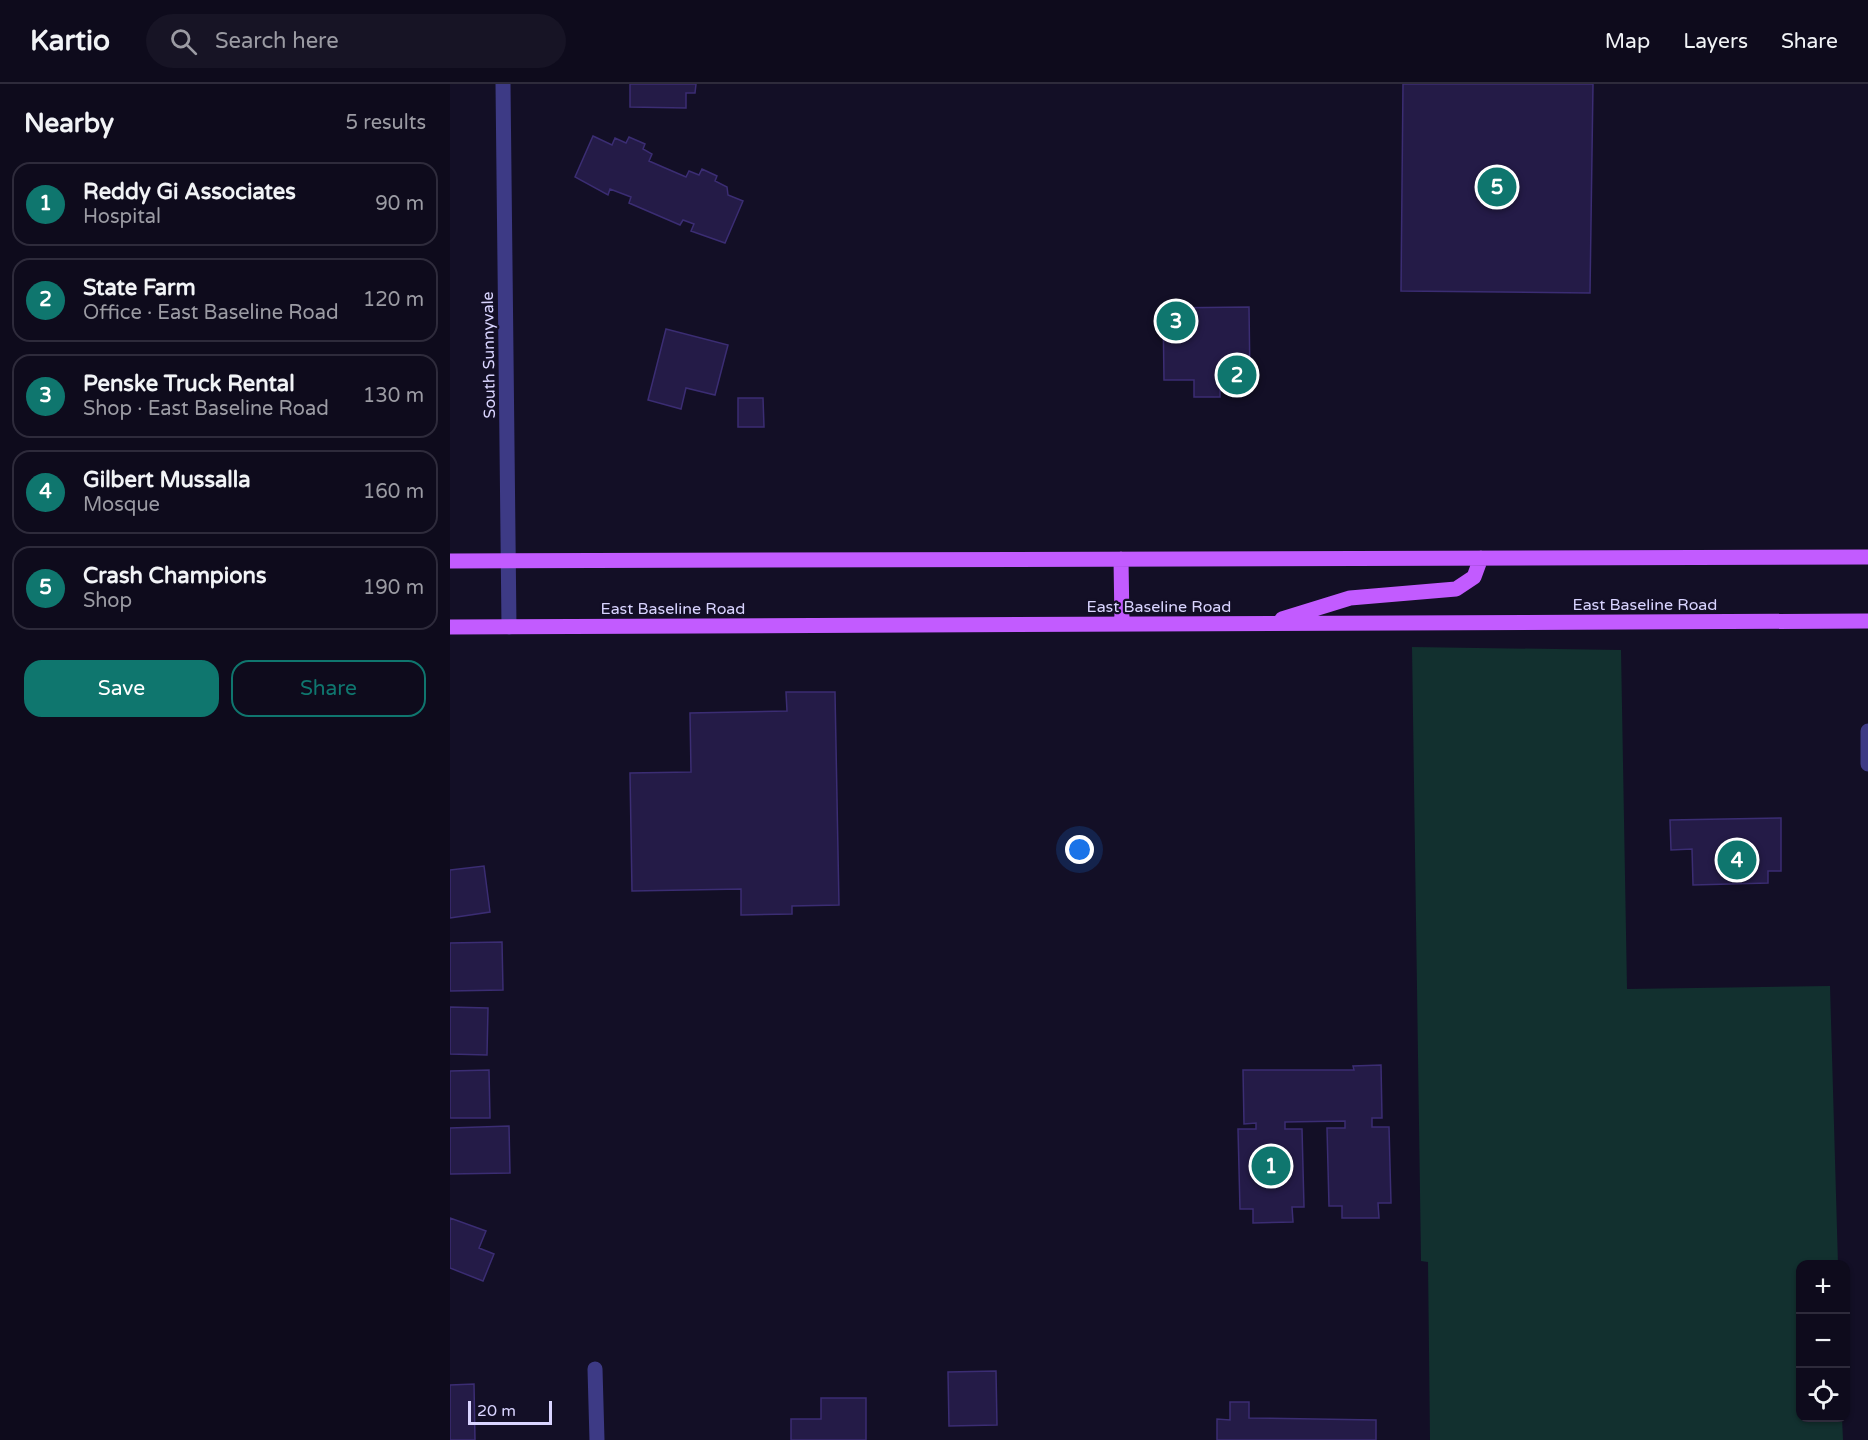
<!DOCTYPE html>
<html lang="en">
<head>
<meta charset="utf-8">
<style>
  :root { --surface:#0e0b1c; --page:#171425; --text:#f1f3f6; --muted:#9b9ba3; --line:#2e2b3b; --accent:#0f766e }
  body { margin:0; font-family:"Varela Round",sans-serif; background:var(--page); color:var(--text) }
  .controls { position:absolute; right:18px; bottom:18px; display:grid; overflow:hidden; border-radius:12px; box-shadow:0 2px 4px #0004 }
  .controls button { width:54px; height:54px; display:grid; place-items:center; padding:0; border:0; border-bottom:2px solid var(--line); background:var(--surface); color:var(--text); font:30px sans-serif }
  .scale { position:absolute; left:18px; bottom:15px; width:84px; box-sizing:border-box; padding-left:6px; border:3px solid #d9d4ff; border-top:0; font-size:16px; line-height:21px; white-space:nowrap; color:#d9d4ff; -webkit-text-stroke:4px #130f26; paint-order:stroke }
  .you { position:absolute; left:630px; top:766px; width:21px; height:21px; margin:-15px; border:4px solid #fff; border-radius:50%; background:#1a73e8; box-shadow:0 0 0 9px #1a73e833 }
  .badge { display:grid; place-items:center; width:39px; height:39px; border-radius:50%; background:var(--accent); color:#fff; font-size:20px; font-weight:700 }
  .pin { position:absolute; translate:-50% -50%; border:3px solid #fff; box-shadow:0 2px 6px #0006 }
  .list { margin:0; padding:0; list-style:none }
  h2 { display:flex; justify-content:space-between; align-items:center; height:78px; margin:0; padding:0 24px; font-size:26px }
  h2 small { font-size:20px; font-weight:400; color:var(--muted) }
  .list li { display:grid; grid-template-columns:39px 1fr auto; gap:18px; align-items:center; box-sizing:border-box; height:84px; margin:0 12px 12px; padding:0 12px; border:2px solid var(--line); border-radius:18px }
  .list b { display:block; font-size:22px; white-space:nowrap }
  .list p { margin:0; font-size:20px; white-space:nowrap; color:var(--muted) }
  .list em { font-size:20px; font-style:normal; color:var(--muted) }
  .actions { display:flex; gap:12px; padding:18px 24px }
  .actions a { flex:1; padding:14px 0; border:2px solid var(--accent); border-radius:18px; text-align:center; font-size:21px; color:var(--accent) }
  .actions .main { background:var(--accent); color:#fff }
  .icon { flex:none; width:33px; height:33px; fill:none; stroke:currentColor; stroke-width:2; stroke-linecap:round; stroke-linejoin:round }
  .map { position:relative; flex:none; width:1418px; height:1356px; overflow:hidden }
  header { display:flex; align-items:center; gap:36px; box-sizing:border-box; height:84px; padding:0 30px; background:var(--surface); border-bottom:2px solid var(--line) }
  header strong { font-size:28px }
  nav { display:flex; gap:33px; margin-inline-start:auto; font-size:21px }
  .search { width:420px; height:54px; background:var(--page); display:flex; align-items:center; gap:15px; box-sizing:border-box; padding:0 21px; border-radius:33px; color:var(--muted); font-size:22px }
  main { display:flex }
  aside { flex:1; background:var(--surface) }
  .map>svg:first-child { display:block }
  .green { fill:#12302f }
  .building { fill:#241b47; stroke:#3b2d73; stroke-width:1.5 }
  .lines { fill:none; stroke-linecap:round; stroke-linejoin:round }
  .minor { stroke:#3d3a85; stroke-width:15 }
  .major { stroke:#c25bff; stroke-width:15 }
  .labels { text-anchor:middle; stroke-width:4.5; stroke-linejoin:round; paint-order:stroke }
  .street-label { font-size:16px; fill:#d9d4ff; stroke:#130f26 }
</style>
</head>
<body>
<header>
<strong>Kartio</strong>
<div class="search"><svg class="icon" aria-label="search" viewBox="0 0 24 24"><circle cx="10" cy="10" r="6"/><path d="M15 15l6 6"/></svg>Search here</div>
<nav><a>Map</a><a>Layers</a><a>Share</a></nav>
</header>
<main>
<aside>
<h2>Nearby<small>5 results</small></h2>
<ul class="list">
<li><span class="badge">1</span><div><b>Reddy Gi Associates</b><p>Hospital</p></div><em>90 m</em></li>
<li><span class="badge">2</span><div><b>State Farm</b><p>Office · East Baseline Road</p></div><em>120 m</em></li>
<li><span class="badge">3</span><div><b>Penske Truck Rental</b><p>Shop · East Baseline Road</p></div><em>130 m</em></li>
<li><span class="badge">4</span><div><b>Gilbert Mussalla</b><p>Mosque</p></div><em>160 m</em></li>
<li><span class="badge">5</span><div><b>Crash Champions</b><p>Shop</p></div><em>190 m</em></li>
</ul>
<div class="actions"><a class="main">Save</a><a>Share</a></div>
</aside>
<div class="map">
<svg width="1418" height="1356" viewBox="0 0 1418 1356">
  <rect width="100%" height="100%" fill="#130f26"/>
  <!-- green -->
  <path class="green" d="M962,563L1171,566L1177,905L1380,902L1388,1180H1350V1334H1392L1393,1356H980L978,1178L971,1177Z"/>
  <!-- building -->
  <path class="building" d="M180,0H246L245,9H236V24L180,23Z
    M953,0H1143L1140,209L951,207Z
    M143,52L162,61L165,54L176,59L179,53L195,60L193,65L202,70L199,77L236,93L239,87L249,91L252,85L267,92L265,97L277,103L278,111L293,117L275,159L241,147L244,140L233,136L230,141L179,119L181,113L160,105L158,111L125,93Z
    M799,223L800,297L770,298V313H744V296H714L713,224Z
    M216,245L278,261L265,311L236,304L231,325L198,316Z
    M288,314H313L314,343H288Z
    M336,608H385L389,821L342,822V830L291,831V805L182,807L180,689L241,688L240,629L337,627Z
    M1331,734V787H1318V799L1243,801L1242,765L1221,766L1220,736Z
    M34,782L40,828L0,834V786Z
    M52,858L53,906L0,907V859Z
    M0,923L38,924L37,971L0,970Z
    M931,981L932,1034H922V1043H939L941,1119H928L929,1134H892V1122H879L877,1044H895V1037L835,1038V1045H852L854,1123H842L843,1138L803,1139V1125H790L788,1045H806V1039L794,1040L793,986H904L903,982Z
    M39,986L40,1034H0V987Z
    M59,1042L60,1089L0,1090V1044Z
    M0,1134L36,1147L29,1164L44,1170L33,1197L0,1184Z
    M546,1287L547,1341L499,1342L498,1288Z
    M24,1300L25,1356H0V1301Z
    M371,1314H416V1356H341V1335H371Z
    M780,1318H799V1334L926,1336V1356H767V1335L780,1336Z"/>
  <g class="lines">
    <!-- minor -->
    <path class="minor" d="M53,0L59,543
      M1418,647V680
      M145,1285L147,1356"/>
    <!-- major -->
    <path class="major" d="M671,475L672,540
      M0,477L1418,473
      M832,535L900,514L1006,505L1024,493L1031,474
      M0,543L1418,537"/>
  </g>
  <g class="labels">
    <!-- street labels -->
    <g class="street-label">
      <text transform="translate(38 271) rotate(-91)" y="6">South Sunnyvale</text>
      <text x="1195" y="526">East Baseline Road</text>
      <text x="709" y="528">East Baseline Road</text>
      <text x="223" y="530">East Baseline Road</text>
    </g>
  </g>
</svg>
<div class="controls">
<button>+</button>
<button>−</button>
<button><svg class="icon" aria-label="locate" viewBox="0 0 24 24"><circle cx="12" cy="12" r="6"/><path d="M12 2v4M12 18v4M2 12h4M18 12h4"/></svg></button>
</div>
<div class="scale">20 m</div>
<div class="you"></div>
<div class="pin badge" style="left:821px;top:1082px">1</div>
<div class="pin badge" style="left:787px;top:291px">2</div>
<div class="pin badge" style="left:726px;top:237px">3</div>
<div class="pin badge" style="left:1287px;top:776px">4</div>
<div class="pin badge" style="left:1047px;top:103px">5</div>
</div>
</main>
</body>
</html>
